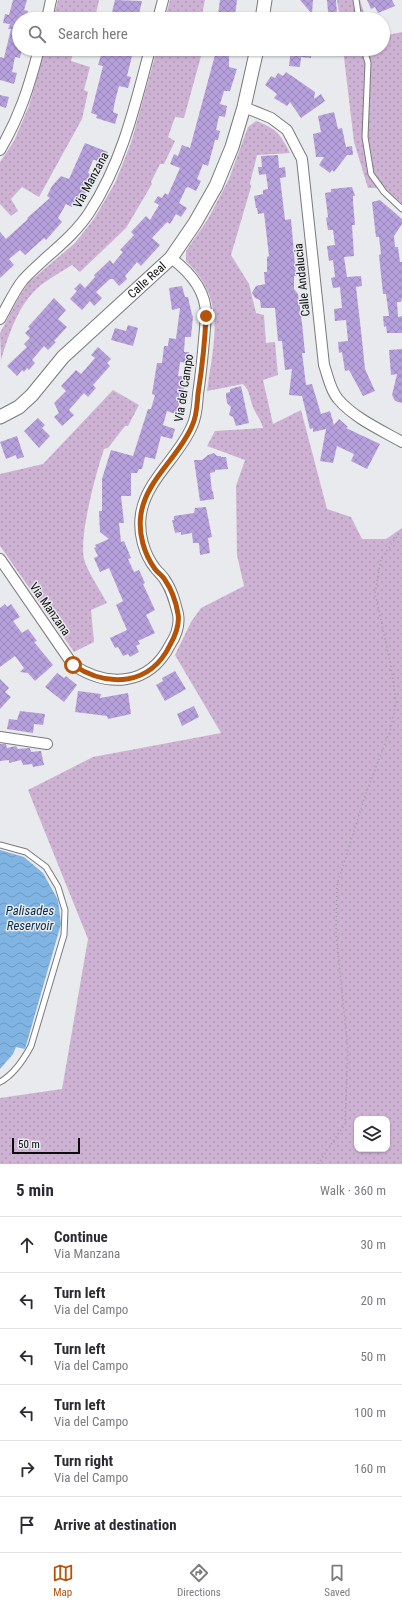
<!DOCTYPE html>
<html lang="en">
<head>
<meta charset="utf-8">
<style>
  :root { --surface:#fff; --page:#f2f2f3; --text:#2b2b33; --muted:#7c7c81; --line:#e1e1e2; --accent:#b45309 }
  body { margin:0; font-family:"Roboto Condensed",sans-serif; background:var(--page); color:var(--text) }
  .controls { position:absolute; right:12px; bottom:12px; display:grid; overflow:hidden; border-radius:8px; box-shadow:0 1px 3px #0004 }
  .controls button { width:36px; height:36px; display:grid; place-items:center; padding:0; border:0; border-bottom:1px solid var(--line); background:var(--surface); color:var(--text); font:20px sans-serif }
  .scale { position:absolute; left:12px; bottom:10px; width:68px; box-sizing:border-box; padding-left:4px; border:2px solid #0c0c0d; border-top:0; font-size:11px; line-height:14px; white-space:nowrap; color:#0c0c0d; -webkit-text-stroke:3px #e9eaed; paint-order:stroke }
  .stop { position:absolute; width:12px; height:12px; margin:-9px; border:3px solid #b45309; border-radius:50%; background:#fff }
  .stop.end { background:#b45309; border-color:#fff; box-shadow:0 1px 4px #0008 }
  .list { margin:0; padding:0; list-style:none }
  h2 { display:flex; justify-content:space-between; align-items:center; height:52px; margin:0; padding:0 16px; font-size:17px }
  h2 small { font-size:13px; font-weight:400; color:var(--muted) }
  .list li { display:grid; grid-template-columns:26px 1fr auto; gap:12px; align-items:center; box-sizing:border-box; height:56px; padding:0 16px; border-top:1px solid var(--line) }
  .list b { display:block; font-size:15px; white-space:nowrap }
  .list p { margin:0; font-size:13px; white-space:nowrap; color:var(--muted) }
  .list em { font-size:13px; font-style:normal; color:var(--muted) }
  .icon { flex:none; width:22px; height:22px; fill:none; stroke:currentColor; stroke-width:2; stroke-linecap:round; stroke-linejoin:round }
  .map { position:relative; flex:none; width:402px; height:1164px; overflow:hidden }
  .search { position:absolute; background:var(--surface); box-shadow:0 1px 3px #0004; left:12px; right:12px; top:12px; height:44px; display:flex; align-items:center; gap:10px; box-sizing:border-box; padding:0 14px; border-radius:22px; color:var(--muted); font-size:15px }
  .sheet { height:388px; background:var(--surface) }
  nav { display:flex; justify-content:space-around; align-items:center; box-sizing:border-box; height:56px; border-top:1px solid var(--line); background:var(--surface); font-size:11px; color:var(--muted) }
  nav a { display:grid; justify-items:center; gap:2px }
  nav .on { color:var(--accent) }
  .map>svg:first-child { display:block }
  .grass { fill:url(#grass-dots); fill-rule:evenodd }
  .water { fill:url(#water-waves) }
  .building { fill:url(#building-cross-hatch) }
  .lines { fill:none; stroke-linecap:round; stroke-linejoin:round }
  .service-casing { stroke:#7a7a7d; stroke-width:7 }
  .minor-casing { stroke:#7a7a7d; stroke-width:12 }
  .tertiary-casing { stroke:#7a7a7d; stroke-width:15 }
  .path { stroke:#9b9b9e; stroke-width:1.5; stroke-dasharray:1 3; stroke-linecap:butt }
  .service { stroke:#fff; stroke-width:5 }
  .minor { stroke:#fff; stroke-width:10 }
  .tertiary { stroke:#fff; stroke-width:13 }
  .route { stroke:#b45309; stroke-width:5 }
  .labels { text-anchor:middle; stroke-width:3; stroke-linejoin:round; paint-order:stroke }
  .street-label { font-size:12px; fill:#0c0c0d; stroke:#e9eaed }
  .water-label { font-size:13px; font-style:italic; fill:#062f4e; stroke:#e9eaed }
</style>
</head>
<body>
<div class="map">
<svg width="402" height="1164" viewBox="0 0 402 1164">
  <defs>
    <pattern id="grass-dots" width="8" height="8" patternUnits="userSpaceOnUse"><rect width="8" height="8" fill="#cdb2d4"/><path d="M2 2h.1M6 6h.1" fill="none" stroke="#af98b5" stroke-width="1.8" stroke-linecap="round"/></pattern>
    <pattern id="water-waves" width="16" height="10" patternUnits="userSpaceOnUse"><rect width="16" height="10" fill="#80b4e3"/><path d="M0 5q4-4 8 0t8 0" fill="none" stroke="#6d9ac2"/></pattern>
    <pattern id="building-cross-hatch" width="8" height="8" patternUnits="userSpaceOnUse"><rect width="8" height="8" fill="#b6a0dc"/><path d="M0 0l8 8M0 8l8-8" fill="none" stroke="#9b89bc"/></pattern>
  </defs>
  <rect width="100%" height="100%" fill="#e9eaed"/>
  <!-- grass -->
  <path class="grass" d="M58,0H99L95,19H53Z
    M170,0H205L201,19H165Z
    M337,0H360L366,19H340Z
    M402,32V204L385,188H368L354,142L343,49H383V36Z
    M45,49H74L71,61L90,67L84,90L88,92L82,119L39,197L22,187L11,199L18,211L11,216L0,204V162L14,141L29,106Z
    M157,49H203L184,118L175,117L168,137L175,141L164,164H160L151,182L152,184L126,228L80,272L72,265C61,272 50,278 41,285C18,304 9,334 1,360L0,333L18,299L28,283L75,243L94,219L115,183L131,143Z
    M256,121C276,128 281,135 290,153L257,155L250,183L251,187L231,255L249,284L256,313L264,315L266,343L275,342L278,375L263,380L273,424L301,410L327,509L351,517L362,539H386L402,528V1164H0V1098L62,1089L88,939L28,790L93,757L221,733L175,655L191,622L201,608L244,586L237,555L236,486L245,460L207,446L215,431L263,428C261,419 256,415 253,407C249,398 251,392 243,384L207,391C214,339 227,301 186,261V251L208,219L229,179L248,127ZM357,1119H387V1149H357Z
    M113,390L139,405L128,426H125L108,448L104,449C96,473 79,535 84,559C87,571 101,591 107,603L91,610L94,642L74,652L0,546V474L43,464Z"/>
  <!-- water -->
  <path class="water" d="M0,850L24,857L43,873L58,900L61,924L25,1049L16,1047L13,1054L0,1069Z"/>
  <!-- building -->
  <path class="building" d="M13,0H27L24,10L28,11L25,19H19V49H22L20,58L15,57L12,72L17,73L14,84L0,80V57L4,58L11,29H8L10,24L3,23L5,14L9,15Z
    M115,0L142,1L138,19H123L111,16Z
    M220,0H237L235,16L218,14Z
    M300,0H313L312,14Z
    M327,0H336L337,13L328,12Z
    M367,0H392L395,6L378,13L375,7L371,9Z
    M293,12L315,14V19H292Z
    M106,49H122L133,52L127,76L131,77L128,88L119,86L115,101L113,112L118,114L115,124L96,118L97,115L91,113L103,66L98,65L102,52H105Z
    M291,49H312L311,58L301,57L300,67L289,66Z
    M216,51L229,55V67L237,69L230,91H224L220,104L227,106L225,117L219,116L216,130L220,131L218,140H215L208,166L203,164L197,179L201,181L196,191L188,187L186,188L179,203L187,208L181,217L176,214L170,224L167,222L152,238L160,245L141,266L137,262L125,276L127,279L119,286L113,279H110L96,292L102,298L94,306L90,301L82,310L70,299L77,291L74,289L80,283L85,288L95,277L94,275L110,260L113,264L123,252L120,250L134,235L131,232L146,216L150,220L159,205L154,202L158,196L162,198L165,193L168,195L180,168L170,164L174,154L178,156L182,145L190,148Z
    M286,72L315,92L314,99L321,94L325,101L301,118L290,102L287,106L274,98L277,94L265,85L271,76L275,78L278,73L283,76Z
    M0,95L9,97L6,108L0,106Z
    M334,112L338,129L342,128L346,147L352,146L353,155H347L334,172L332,170L330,173L319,165L324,157H316L313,134L321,132L318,116Z
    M85,143L108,152L103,163L95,160H93L88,173L94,176L84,196L80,194L72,207L66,204L58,218L62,222L46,240L44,238L25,255L20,250L9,259L14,265L0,278V232L6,239L28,219L27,218L50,198L47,196L52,186L61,176L69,179Z
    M278,155L279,168L285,167L286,177L280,178L285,220L291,219L296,276H294V289L298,294L302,323L305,353H302L306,385L312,384L321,414L330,411L334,425L339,419L348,427L346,428L380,444L367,469L351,461L354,454L337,446L333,463L320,461L326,429L313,432V428L310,429L302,396L289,395L292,369L285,370L282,341H278L275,308H261L260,300L255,298L252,293L256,286L265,284L264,272H267V257L269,256L264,213L258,214L257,208H256L254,196L263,194V190L268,189L266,174L259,175L258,167H262L261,156Z
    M352,187L355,196H353V202L355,225H352L354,256L344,257L347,277L361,276L362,286L356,287L362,340L365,369L375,391L363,396L349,370L345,371L342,352L339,353L338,342L348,341L346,320L335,321L334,309L342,308L340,287L333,288L331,278L335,277L333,260L329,261L327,246L335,245L333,230H328L326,218L328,217L325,193L331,192V189Z
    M380,200L402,219V224L394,236L395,247H398L400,262H402V298L401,302H397L398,317L402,316V333H387L386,326L384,327L383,316H389L386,294H383L379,255L381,254L379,237H376L372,202Z
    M182,286L185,297H188L192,315L193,316L191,337H185L184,352H189L188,363L180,362L178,376H185L184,388L176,414L167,411L163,425L175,429L172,439L161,436L155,459L145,457L142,469H139L137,473H131V496H121L124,523H119L121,542L124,541L131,558L128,559L134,572L139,570L145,583L143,584L155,610L146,615L155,633L138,641L140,644L136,646L139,652L130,657L128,654L123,656L118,647L115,648L110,638L127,630L116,605L123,601L109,568L100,572L94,558L98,556L94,548L96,547L95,545L109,539L100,532L99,511H102V479L111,450L133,456L148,409H151L155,395L152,394L157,363H162L164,346H168L169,338L176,339L180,308L172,310L169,288Z
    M54,298L66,310L58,319L67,327L54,341L56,342L48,350L44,346L32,360L35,363L29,370L27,368L24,372L22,370L17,376L7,366L27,347L24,344L30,338L25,333L30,328L28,327Z
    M128,325L138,328L133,346L111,340L115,328L126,331Z
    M98,347L111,359L107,363L110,366L93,385L96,388L88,397L84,393L69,410L74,415L62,426L54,417L59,413L54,403L66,391L61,386L76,370L81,374L95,358L91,355Z
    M402,349V403L395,401L392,395L397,374L391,375L389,350Z
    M241,386L249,423L236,426L233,417L229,415L231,407L227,403L226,396V393L230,392V389Z
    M38,418L45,425L42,428L50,436L39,448L24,431Z
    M17,436L24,457L17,459L16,455L6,459L0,442Z
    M214,453L217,456H221V457H226L228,469L215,470V472L210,473L212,492L213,491L214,499L200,501L194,460H202L208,455Z
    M206,507L212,537L208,538L210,553L200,555L199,543H193L192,533L181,535V532L175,533L172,520H174V516L194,513L195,508Z
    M5,604L7,607L11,604L20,617L13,621L22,633L28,629L37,641L34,642L53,665L35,681L28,673L20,672L24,668L15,656L0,667V608Z
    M175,671L186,689L165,701L156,685L163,681L162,678Z
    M57,673L64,678L66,676L77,685L64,702L45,687Z
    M0,679L9,688L5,692L11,697L0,709Z
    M78,691L101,694L100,698L128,693L131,714L108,719L107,716L75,712Z
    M194,706L199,717L182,726L177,714Z
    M20,711L45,714L43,725L34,724L33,733L7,729L9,719L17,720Z
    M0,744H6L7,748L16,746L18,749L30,748L31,752L41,751L44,765L33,767L32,764L23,765L21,760L9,763V760L0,761Z"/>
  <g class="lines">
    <!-- service casing -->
    <g class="service-casing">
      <path id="service" d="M356,0L359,19
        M364,49L368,63L365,137L371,174L384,192L402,209
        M0,845L26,852L46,867L58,887L65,910L64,935L31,1046C24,1059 13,1075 0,1082"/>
    </g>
    <!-- minor casing -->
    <g class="minor-casing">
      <path id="minor" d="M47,19L51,0
        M158,19L163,0
        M244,107L271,118L287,130L302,159L324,365C328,376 330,390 338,399C354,418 381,430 402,442
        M0,150C20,116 29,87 39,49
        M0,319C7,307 14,291 23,280C44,257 71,240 89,213C122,163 135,106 150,49
        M0,559L73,665C108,688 149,686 170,645C176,636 180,625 178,614C175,602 172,590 165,580C163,576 158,572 155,568C144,554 138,533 141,514C146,480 179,457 192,426C197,416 197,405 198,394C202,368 204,342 206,315C206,291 190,272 171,258
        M0,737L47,744"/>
    </g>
    <!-- tertiary casing -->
    <g class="tertiary-casing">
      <g id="tertiary">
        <path d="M262,19L265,0"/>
        <path id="s1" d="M0,417L19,407L32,395L63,357L171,258L195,223L216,186L232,147L244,107L257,49"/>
      </g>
    </g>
    <!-- path -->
    <path class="path" d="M318,1164L345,1124L348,1050L336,933L337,885L365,796L391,728L396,702L391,666L375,593L381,559L400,532"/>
    <!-- service -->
    <use href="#service" class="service"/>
    <!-- minor -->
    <use href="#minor" class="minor"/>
    <!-- tertiary -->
    <use href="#tertiary" class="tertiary"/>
  </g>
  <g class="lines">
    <!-- route -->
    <path class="route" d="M73,665C108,688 150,686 170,645C175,636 180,625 178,614C176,602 172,590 165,580C163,576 158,573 155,569C144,554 138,533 141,514C146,480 179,457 192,426C197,416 197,405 198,394C202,368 205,342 206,316"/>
  </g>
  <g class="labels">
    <!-- street labels -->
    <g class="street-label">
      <text transform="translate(91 180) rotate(-62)" y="4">Via Manzana</text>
      <text dy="4" stroke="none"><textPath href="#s1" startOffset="202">Calle Real</textPath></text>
      <text transform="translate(302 280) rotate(-96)" y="4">Calle Andalucia</text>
      <text transform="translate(184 388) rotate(-81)" y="4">Via del Campo</text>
      <text transform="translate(50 609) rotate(55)" y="4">Via Manzana</text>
    </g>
    <!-- water labels -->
    <g class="water-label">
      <text x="30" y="915">Palisades<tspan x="30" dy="15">Reservoir</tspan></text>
    </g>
  </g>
</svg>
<div class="controls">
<button><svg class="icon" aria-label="layers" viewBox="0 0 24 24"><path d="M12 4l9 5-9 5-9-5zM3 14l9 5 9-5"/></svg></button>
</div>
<div class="scale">50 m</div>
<div class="stop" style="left:73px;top:665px"></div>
<div class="stop end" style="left:206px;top:316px"></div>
<div class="search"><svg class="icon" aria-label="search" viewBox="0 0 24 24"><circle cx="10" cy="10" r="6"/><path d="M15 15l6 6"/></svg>Search here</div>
</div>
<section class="sheet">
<h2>5 min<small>Walk · 360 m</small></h2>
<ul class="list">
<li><svg class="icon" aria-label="ahead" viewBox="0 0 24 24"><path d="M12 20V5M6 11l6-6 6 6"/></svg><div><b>Continue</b><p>Via Manzana</p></div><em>30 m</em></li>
<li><svg class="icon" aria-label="left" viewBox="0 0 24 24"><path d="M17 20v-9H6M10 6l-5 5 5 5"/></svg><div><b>Turn left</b><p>Via del Campo</p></div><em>20 m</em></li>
<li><svg class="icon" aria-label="left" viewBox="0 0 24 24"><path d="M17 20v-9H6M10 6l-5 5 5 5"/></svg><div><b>Turn left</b><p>Via del Campo</p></div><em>50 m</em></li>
<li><svg class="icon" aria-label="left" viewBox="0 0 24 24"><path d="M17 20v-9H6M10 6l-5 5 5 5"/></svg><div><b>Turn left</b><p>Via del Campo</p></div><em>100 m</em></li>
<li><svg class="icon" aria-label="right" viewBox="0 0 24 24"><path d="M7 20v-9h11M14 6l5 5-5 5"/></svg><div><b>Turn right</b><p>Via del Campo</p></div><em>160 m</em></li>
<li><svg class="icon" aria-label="arrive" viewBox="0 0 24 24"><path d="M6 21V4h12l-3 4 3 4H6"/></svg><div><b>Arrive at destination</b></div></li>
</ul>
</section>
<nav>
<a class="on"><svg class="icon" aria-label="map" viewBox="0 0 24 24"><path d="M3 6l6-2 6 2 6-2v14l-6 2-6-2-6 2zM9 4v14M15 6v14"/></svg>Map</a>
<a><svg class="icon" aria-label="directions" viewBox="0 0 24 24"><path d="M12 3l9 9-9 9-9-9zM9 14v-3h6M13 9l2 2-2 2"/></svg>Directions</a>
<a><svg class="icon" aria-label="saved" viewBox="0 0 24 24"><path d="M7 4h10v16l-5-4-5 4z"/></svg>Saved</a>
</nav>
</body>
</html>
